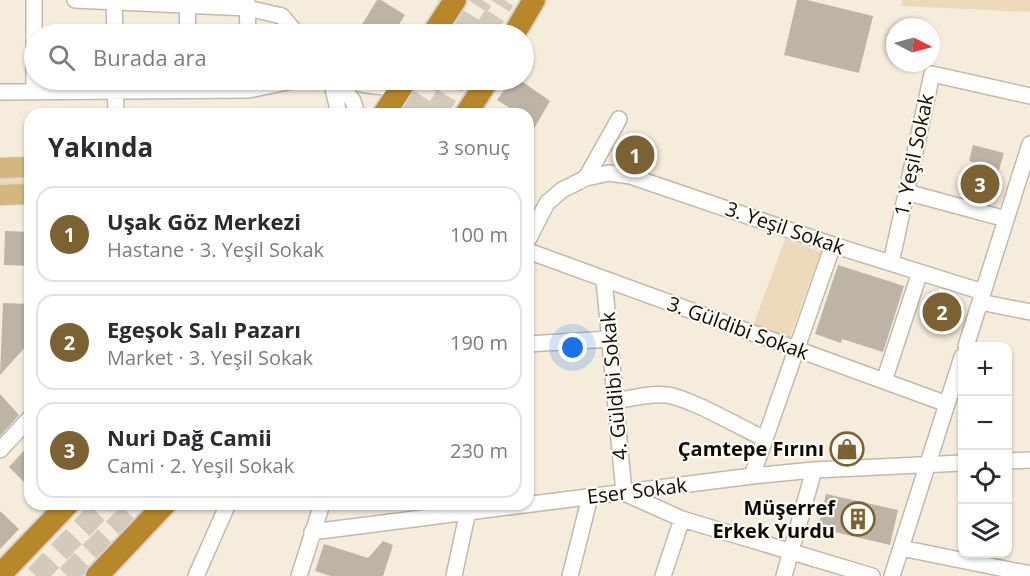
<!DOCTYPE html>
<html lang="tr">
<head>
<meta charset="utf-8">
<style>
  :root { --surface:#fff; --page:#f2f2f3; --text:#2b2b33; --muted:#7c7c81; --line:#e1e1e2; --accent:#7c6133 }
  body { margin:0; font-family:"Open Sans",sans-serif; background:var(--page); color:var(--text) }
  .controls { position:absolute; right:18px; bottom:18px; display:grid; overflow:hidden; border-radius:12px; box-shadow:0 2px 4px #0004 }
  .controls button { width:54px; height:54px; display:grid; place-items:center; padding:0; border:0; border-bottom:2px solid var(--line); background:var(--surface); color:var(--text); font:30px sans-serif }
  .compass { position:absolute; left:886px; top:18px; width:54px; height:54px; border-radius:50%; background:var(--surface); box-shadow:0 2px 4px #0004; rotate:96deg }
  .you { position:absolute; left:573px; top:348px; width:21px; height:21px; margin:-15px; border:4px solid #fff; border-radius:50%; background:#1a73e8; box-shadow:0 0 0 9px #1a73e833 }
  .badge { display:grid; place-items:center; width:39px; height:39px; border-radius:50%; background:var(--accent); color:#fff; font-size:20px; font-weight:700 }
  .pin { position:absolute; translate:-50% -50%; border:3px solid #fff; box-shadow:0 2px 6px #0006 }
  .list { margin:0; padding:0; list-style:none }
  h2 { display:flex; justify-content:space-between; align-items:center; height:78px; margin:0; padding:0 24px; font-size:26px }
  h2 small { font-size:20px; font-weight:400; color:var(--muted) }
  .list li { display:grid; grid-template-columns:39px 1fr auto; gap:18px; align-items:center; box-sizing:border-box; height:96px; margin:0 12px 12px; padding:0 12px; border:2px solid var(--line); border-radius:18px }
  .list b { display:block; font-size:22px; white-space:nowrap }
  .list p { margin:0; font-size:20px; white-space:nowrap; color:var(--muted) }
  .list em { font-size:20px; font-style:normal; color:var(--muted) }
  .icon { flex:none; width:33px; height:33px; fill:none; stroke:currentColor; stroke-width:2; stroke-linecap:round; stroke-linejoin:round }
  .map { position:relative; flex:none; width:1030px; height:576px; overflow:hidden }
  .search { position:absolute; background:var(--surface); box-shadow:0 2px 4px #0004; left:24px; top:24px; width:510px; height:66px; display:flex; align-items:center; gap:15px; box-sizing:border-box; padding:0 21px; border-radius:33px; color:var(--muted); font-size:22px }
  .panel { position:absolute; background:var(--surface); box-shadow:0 2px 4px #0004; left:24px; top:108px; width:510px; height:402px; border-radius:18px }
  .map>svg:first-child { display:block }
  .green { fill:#ecd9ba }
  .building { fill:#bdb4a5 }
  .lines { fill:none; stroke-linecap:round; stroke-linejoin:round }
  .highway-tunnel { stroke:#d3cabc; stroke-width:22; stroke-dasharray:22 11; stroke-linecap:butt }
  .minor-casing { stroke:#c3b9ab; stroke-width:18 }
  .major-casing { stroke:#d4d3d2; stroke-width:22 }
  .highway-casing { stroke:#d4d3d2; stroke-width:26 }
  .minor { stroke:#fff; stroke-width:15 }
  .major { stroke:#d4b77f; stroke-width:20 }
  .highway { stroke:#b78729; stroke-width:22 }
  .labels { text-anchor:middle; stroke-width:4.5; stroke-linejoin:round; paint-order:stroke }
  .street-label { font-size:20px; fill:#0e0b06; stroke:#fefaf4 }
  .poi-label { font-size:20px; font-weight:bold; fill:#0e0b06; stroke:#fefaf4; text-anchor:end }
</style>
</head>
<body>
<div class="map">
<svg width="1030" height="576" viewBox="0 0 1030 576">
  <rect width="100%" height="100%" fill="#f6ecdc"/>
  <!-- green -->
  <path class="green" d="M902,0H1030V12L901,6Z
    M30,174V184L0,185V175Z
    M785,239L821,252L788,342L752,329Z"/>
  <!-- building -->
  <path class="building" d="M377,0H381L405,15L393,34H364L358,31Z
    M797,0H807L873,16L859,73L784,55Z
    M511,80H520L550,101L528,139V114H510L513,110L497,100Z
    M973,145L1004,153L996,180L1000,188L976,201L971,199L960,180L987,166L969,161Z
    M5,231L30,232V266L4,265Z
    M838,265L904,286L883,352L842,339L841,343L815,334Z
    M3,303L30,304L29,343L0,375Z
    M0,394L19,415L0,436Z
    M30,444V488L9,467Z
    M826,494L898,510L890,545L818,528Z
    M0,511L19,529L0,549Z
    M383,541L393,545L383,576H331L315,571L324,544L368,558Z"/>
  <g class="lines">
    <!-- highway-tunnel -->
    <path class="highway-tunnel" d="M460,34L482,0
      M483,34L504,0
      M409,114L431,80
      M435,114L456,80
      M36,576L105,504
      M67,576L139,504"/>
    <!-- minor casing -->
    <g class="minor-casing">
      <path id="minor" d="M34,0V91
        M75,0L247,8L282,16L297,34
        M114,0L115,34
        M247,0L248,34
        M187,34L188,0
        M115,80L116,114
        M331,80L339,114
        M336,80L353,101L357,114
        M347,80C366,87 382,88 402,86
        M0,92L249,90L297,80
        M586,178L609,173L630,176L833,245L983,292
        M906,192L1006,219
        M528,240L547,203L562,190L586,178L619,119
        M528,251L947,404
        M891,263L932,74L1030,96
        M604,279L624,493L682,519L872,576
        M980,302L1030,312
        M528,344L610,339
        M966,346L1030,144
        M884,381L920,272
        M616,401C632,398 650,393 667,395C690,398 741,428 765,439
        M0,450L30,418
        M1008,461L1030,460
        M752,476L833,245
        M312,532L752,476L814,470L962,463
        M901,548L1030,574
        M196,576L228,504
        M299,576L322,504
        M454,576L469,506
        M570,576L590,497
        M663,576L682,519
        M784,576L814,470
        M892,576L962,357"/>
    </g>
    <!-- major casing -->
    <g class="major-casing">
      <path id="major" d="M0,168L30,167
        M0,195L30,194"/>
    </g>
    <!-- highway casing -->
    <g class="highway-casing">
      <path id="highway" d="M433,34L455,0
        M514,34L534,0
        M384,114L406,80
        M466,114L488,80
        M0,575L68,504
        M97,576L165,504"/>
    </g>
    <!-- minor -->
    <use href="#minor" class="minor"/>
    <!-- major -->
    <use href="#major" class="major"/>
    <!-- highway -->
    <use href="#highway" class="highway"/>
  </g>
  <!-- icons -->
  <defs>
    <g id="shop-ring" transform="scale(1.725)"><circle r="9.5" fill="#fefaf4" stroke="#7c6133" stroke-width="1.5"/><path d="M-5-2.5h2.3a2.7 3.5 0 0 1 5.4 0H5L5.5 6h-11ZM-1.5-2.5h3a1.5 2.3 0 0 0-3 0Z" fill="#7c6133"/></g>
    <g id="building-ring" transform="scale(1.725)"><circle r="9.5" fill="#fefaf4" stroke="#7c6133" stroke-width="1.5"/><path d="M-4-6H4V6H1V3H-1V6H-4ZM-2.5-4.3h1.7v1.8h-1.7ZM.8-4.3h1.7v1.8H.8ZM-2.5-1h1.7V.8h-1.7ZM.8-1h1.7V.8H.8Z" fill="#7c6133"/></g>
  </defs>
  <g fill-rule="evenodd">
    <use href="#shop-ring" x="847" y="449"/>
    <use href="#building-ring" x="858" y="519"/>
  </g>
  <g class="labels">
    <!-- street labels -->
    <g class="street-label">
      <text transform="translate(914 155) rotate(-78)" y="7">1. Yeşil Sokak</text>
      <text transform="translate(785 228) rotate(19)" y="7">3. Yeşil Sokak</text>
      <text transform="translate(738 328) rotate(20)" y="7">3. Güldibi Sokak</text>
      <text transform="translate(614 386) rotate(-95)" y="7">4. Güldibi Sokak</text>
      <text transform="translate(637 491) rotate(-7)" y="7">Eser Sokak</text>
    </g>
    <!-- poi labels -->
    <g class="poi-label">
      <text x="824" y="456">Çamtepe Fırını</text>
      <text x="835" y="515">Müşerref<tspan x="835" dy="23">Erkek Yurdu</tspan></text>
    </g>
  </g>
</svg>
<div class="controls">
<button>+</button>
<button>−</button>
<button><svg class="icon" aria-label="locate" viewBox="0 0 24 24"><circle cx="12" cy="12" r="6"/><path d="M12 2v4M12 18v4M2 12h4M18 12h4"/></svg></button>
<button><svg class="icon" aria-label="layers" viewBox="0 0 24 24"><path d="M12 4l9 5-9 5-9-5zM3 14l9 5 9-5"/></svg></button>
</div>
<svg class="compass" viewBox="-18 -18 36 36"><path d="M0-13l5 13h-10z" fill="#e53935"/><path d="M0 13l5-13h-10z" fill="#7c7c81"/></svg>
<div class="you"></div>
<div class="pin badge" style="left:635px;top:155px">1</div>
<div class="pin badge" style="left:942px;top:312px">2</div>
<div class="pin badge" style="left:980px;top:184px">3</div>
<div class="search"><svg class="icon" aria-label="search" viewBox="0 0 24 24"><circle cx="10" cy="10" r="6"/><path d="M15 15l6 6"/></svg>Burada ara</div>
<section class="panel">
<h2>Yakında<small>3 sonuç</small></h2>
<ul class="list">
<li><span class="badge">1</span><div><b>Uşak Göz Merkezi</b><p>Hastane · 3. Yeşil Sokak</p></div><em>100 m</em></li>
<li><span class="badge">2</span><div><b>Egeşok Salı Pazarı</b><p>Market · 3. Yeşil Sokak</p></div><em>190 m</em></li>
<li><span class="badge">3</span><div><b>Nuri Dağ Camii</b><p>Cami · 2. Yeşil Sokak</p></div><em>230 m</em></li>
</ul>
</section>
</div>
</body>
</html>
